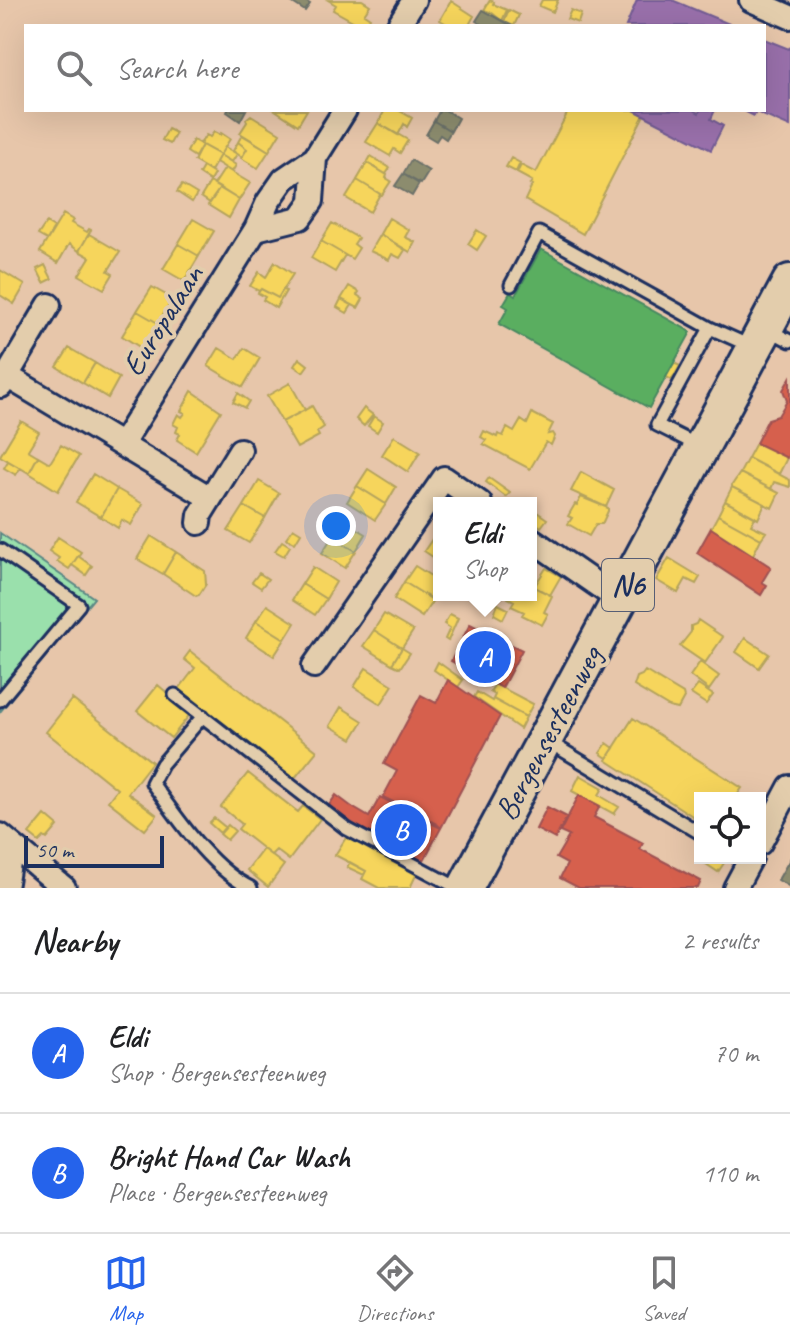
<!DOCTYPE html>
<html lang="en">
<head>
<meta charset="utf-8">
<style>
  :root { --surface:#fff; --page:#f6f6f6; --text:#202124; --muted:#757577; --line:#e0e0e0; --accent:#2563eb }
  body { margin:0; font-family:Caveat,sans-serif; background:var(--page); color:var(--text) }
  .controls { position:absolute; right:24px; bottom:24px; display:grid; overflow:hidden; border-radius:0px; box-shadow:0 8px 32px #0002 }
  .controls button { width:72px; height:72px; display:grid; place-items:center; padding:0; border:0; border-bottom:2px solid var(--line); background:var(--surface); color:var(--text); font:40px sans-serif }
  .scale { position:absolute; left:24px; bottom:20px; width:140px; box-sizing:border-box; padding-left:8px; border:4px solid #1b2f5e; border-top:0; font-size:22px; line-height:28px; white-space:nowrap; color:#1b2f5e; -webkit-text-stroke:6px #e3cdac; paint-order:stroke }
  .you { position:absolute; left:336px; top:526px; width:28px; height:28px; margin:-20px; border:6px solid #fff; border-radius:50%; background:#1a73e8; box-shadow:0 0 0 12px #1a73e833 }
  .badge { display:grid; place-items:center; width:52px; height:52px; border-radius:50%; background:var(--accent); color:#fff; font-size:26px; font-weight:700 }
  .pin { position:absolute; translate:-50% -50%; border:4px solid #fff; box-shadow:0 2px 8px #0006 }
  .popup { position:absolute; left:433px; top:497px; width:104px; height:104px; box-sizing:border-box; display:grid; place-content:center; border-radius:0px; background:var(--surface); filter:drop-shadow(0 2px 6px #0005); font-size:26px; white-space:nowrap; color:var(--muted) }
  .popup b { font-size:30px; color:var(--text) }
  .popup::after { content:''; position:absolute; left:50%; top:100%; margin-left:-16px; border:16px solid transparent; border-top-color:var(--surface) }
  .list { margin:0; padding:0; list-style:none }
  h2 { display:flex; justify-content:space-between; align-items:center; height:104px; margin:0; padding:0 32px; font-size:34px }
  h2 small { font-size:26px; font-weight:400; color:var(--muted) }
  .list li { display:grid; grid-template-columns:52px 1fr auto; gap:24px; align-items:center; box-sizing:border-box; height:120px; padding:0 32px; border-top:2px solid var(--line) }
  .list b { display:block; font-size:30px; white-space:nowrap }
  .list p { margin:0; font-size:26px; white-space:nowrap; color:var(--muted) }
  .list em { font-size:26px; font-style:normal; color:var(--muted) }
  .icon { flex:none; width:44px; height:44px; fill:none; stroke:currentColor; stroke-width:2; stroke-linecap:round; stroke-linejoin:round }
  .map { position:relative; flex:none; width:790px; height:888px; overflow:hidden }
  .search { position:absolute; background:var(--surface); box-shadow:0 8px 32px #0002; left:24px; right:24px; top:24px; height:88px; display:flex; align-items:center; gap:20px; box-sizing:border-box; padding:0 28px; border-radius:0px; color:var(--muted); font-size:30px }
  .sheet { height:344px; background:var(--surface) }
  nav { display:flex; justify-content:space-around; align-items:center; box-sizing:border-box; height:112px; border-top:2px solid var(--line); background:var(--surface); font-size:22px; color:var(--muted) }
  nav a { display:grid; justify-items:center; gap:4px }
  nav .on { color:var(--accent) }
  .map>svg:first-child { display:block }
  .green { fill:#9ae0ac; stroke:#5a8885; stroke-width:2 }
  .homes { fill:#f6d55c; stroke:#b4a35d; stroke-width:2 }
  .shops { fill:#d6604d; stroke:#9e5152; stroke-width:2 }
  .offices { fill:#9970ab; stroke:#735c94; stroke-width:2 }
  .public { fill:#5aae61; stroke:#478860; stroke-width:2 }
  .industry { fill:#8c8c6e; stroke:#6a7069; stroke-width:2 }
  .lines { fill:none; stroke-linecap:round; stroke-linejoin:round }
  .service-casing { stroke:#1b2f5e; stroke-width:17 }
  .minor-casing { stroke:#1b2f5e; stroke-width:28 }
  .primary-casing { stroke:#1b2f5e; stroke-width:40 }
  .service { stroke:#e3cdac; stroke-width:11 }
  .minor { stroke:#e3cdac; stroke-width:22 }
  .primary { stroke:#e3cdac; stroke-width:34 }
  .labels { text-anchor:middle; stroke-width:8; stroke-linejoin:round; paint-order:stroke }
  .shield { fill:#e3cdac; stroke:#575e75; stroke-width:2 }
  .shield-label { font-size:30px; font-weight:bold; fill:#1b2f5e }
  .street-label { font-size:32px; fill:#1b2f5e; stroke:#e3cdac }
</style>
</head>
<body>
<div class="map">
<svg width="790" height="888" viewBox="0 0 790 888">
  <rect width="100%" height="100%" fill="#e7c6aa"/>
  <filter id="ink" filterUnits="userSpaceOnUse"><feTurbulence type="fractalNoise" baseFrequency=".0125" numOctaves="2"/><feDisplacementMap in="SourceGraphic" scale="16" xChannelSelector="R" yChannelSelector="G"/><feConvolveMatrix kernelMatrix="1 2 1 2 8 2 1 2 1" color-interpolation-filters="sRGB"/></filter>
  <g filter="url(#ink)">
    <!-- green -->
    <path class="green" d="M0,533L94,598L0,712Z"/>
    <!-- homes -->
    <path class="homes" d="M328,0H362L370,5L364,14L370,18L365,26L360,25L333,10L336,5Z
      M490,0L494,2L493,4L507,10L502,21L492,13L484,10Z
      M542,0H558L553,12L539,6Z
      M451,1L474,16L470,23L473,26H450L440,20Z
      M509,10L519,15L514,26L504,22Z
      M571,10L581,14L578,23L567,19Z
      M275,110H307L298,125Z
      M385,110H398L412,118L407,127L404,124L398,135L378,123Z
      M569,110H634L644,115L583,234L525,200L532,185L530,184L532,181L517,173L521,165L536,173Z
      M251,115L280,133L269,151L240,133L247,122L246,119Z
      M378,123L408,140L400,153L394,149L390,156L366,142Z
      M168,129L176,133L170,144L162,140Z
      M214,132L220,135L221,133L230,139L220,155L200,144L206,135L210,137Z
      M242,135L269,151L258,168L241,158L247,149L238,142Z
      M193,140L202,145L195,157L187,152Z
      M238,142L247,149L242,157L233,151Z
      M202,145L220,155L211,171L194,161Z
      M225,147L237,154L232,162L220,155Z
      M220,155L236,165L232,172L216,162Z
      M371,156L390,168L386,174L367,163Z
      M511,158L520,163L516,172L506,167Z
      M367,163L387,175L386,178L391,181L382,195L357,180Z
      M203,167L214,174L210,181L199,174Z
      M225,168L250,183L239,200L214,185Z
      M357,180L380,194L370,212L346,198Z
      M210,182L220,188L210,203L201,197Z
      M182,185L197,194L192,202L177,192Z
      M220,188L239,200L229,218L208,205Z
      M63,214L73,220L71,223L87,232L89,229L91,230L79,251L69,244L58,263L40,252Z
      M389,218L409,230L405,237L415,242L410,252L380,234Z
      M193,219L214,231L199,256L178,244Z
      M46,223L54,228L47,240L38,235Z
      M332,223L358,238L354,244L359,248L352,259L321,241Z
      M477,230L486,236L477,250L468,244Z
      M89,234L120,252L108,271L113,274L104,289L79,275L90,257L79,251Z
      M380,234L405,250L400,258L392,254L389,260L370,251Z
      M321,241L345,255L335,272L311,258Z
      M178,244L199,256L184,281L163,269Z
      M275,262L293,274L278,298L261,289L259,291L250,286L259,272L266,277Z
      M45,265L52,279L44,283L37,269Z
      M0,270L25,285L14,304L0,295Z
      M349,286L359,292L357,295L363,299L358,308L341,299Z
      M152,287L173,299L158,323L137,311Z
      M261,289L278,298L283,290L286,291L276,308L263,300L265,297L258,293Z
      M341,299L352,305L347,313L337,307Z
      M137,311L158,323L143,349L122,336Z
      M69,348L95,363L83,383L57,367Z
      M219,348L237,359L244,348L260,358L243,387L208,366Z
      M299,358L308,365L303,372L294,366Z
      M95,363L119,378L108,398L83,383Z
      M674,363L680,366L672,380L666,377Z
      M290,383L305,410L282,422L267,396Z
      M192,391L221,411L196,452L177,440L180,434L176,432L178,427L173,424L178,414L182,417L185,413L181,411Z
      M238,393L249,401L245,408L233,402Z
      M312,406L324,427L317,432L319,436L297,448L282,422Z
      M364,408L373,415L364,426L356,419Z
      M532,413L553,424L548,434L553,433L555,436L551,445L546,442L530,469L483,444L486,440L481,437L484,431L497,437L498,434L503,436L507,428L514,432L521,420L527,424Z
      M374,416L383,422L377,432L368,426Z
      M21,421L39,432L28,450L38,456L29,473L0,456Z
      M394,436L420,452L408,472L382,455Z
      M756,443L787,458L779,474L748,458Z
      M61,445L79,456L58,491L29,473L38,456L50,463Z
      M748,458L790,480V487L774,482L771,489L740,473Z
      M8,461L20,468L16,475L4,468Z
      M368,469L396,487L386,504L357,486Z
      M581,472L614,490L606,507L571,491Z
      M740,473L779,493L772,508L732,487V485Z
      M93,474L117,489L101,517L76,502Z
      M489,478L510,493L506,497L486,482Z
      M259,481L279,493L265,518L244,506Z
      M357,486L386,504L375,520L347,502Z
      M732,487L765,504L758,519L725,501Z
      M117,489L143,504L131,525L122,520L118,528L101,517Z
      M581,497L608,508V511L602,524H596L589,536L568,524L572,518L568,516L575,504L577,505Z
      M725,501L755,517L751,525L766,532L761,539L718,515Z
      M244,506L265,518L249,543L228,531Z
      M531,508L547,519L541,527L531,520Z
      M718,515L761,539L753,555L711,528Z
      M343,520L366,534L356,551L332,537Z
      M293,528L301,533L295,543L286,538Z
      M435,535L439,538V561L424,551Z
      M151,536L176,552L163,574L137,559Z
      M58,537L81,552L69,569L57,561L59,558L49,551Z
      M332,537L356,551L345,568L322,553Z
      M282,541L290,546L284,556L275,551Z
      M176,552L205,571L206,584L199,595L196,596L163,574Z
      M78,556L92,566L86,575L72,565Z
      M669,558L700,577L696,584L686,579L678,593L656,580Z
      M415,566L439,581V590L433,600L404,582Z
      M313,567L336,582L326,599L302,584Z
      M546,568L561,576L550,595L534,587Z
      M259,573L268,579L261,588L252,582Z
      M404,582L433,600L422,617L394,599Z
      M302,584L326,599L315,615L292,600Z
      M531,585L552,596L544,612L548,614L542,625L522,615L524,612L511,606L514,601L508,598L509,595H531Z
      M498,604L508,609L503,619L494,614Z
      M267,605L295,623L285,639L256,621Z
      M384,614L413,631L402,648L374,630Z
      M450,614L458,618L448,641L445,639L450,628L444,624Z
      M698,620L723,637L705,663L680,646L691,632V626L696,624Z
      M256,621L285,639L274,656L246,638Z
      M374,630L402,648L392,664L363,646Z
      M745,638L769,654L759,668L736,652Z
      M402,648L410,653L400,668L392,664Z
      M190,651L317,751L294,779L179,689L195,668L184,659Z
      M438,662L463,680L458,687L434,670Z
      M700,662L719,676L709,690L690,676Z
      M366,668L393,685L381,704L354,687Z
      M645,671L683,694L684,698L678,709L669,707L634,686L637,677L642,675Z
      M495,684L533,704L526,717L493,699L495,695L490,692Z
      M158,685L191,713L171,738L137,711Z
      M698,685L713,695L706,704L691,694Z
      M477,692L492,701L493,699L526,717L520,729L474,697Z
      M72,699L152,762L128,793L157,815L145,830L108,801L117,789L46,732Z
      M341,707L363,721L352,739L330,726Z
      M633,718L742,788L735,798H700V821L606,760Z
      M607,743L614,748L607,758L600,753Z
      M248,773L298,812L303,806L320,819L289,860L276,850L271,855L238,829L242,824L221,807Z
      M580,775L603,788L599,795L619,807L614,814L572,791Z
      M45,815L58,826L47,839L44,837L39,842L29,834Z
      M214,818L225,827L220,833L209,823Z
      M228,825L235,831L227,840L220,834Z
      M347,836L417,873L410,888H379L362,879L366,871L335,855Z
      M263,849L284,865L268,887L247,870Z
      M706,858H717L724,863L718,872L703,862Z
      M350,862L366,871L364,875L347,867Z"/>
    <!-- shops -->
    <path class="shops" d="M790,378V452L787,458L756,443L768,419L778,416L787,401L783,390Z
      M711,528L771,567L762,582L767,585L761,595L697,553Z
      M470,624L522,650L502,688L451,661Z
      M448,680L500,716L441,828L437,824L383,797L397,771L384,764L421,695L436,703Z
      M336,795L352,807L369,817L380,797L441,828L423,862L363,832L329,805Z
      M579,795L600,806L594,817L643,843L640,849L701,881L698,888H579L560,878L567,864L556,858L569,836L560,832Z
      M547,807L567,817L555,839L536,829Z"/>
    <!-- offices -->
    <path class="offices" d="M637,0H672L734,26H626Z
      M764,39L789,49L790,47V127L756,112L754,116L746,112L747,110H764Z
      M634,110H694L699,113L700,110H715L711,119L723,126L711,150Z"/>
    <!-- public -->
    <path class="public" d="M541,249L691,332L649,408L499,324L508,308L503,305L510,293L515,296Z"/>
    <!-- industry -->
    <path class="industry" d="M288,0H304L310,4L305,11Z
      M483,10L492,15L512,26H484L476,21Z
      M228,110H246L240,121L227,112Z
      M440,110H445L458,118L451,131L434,121Z
      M434,121L451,131L446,139L440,135L436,141L426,135Z
      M411,160L429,171L421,184L403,174Z
      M403,174L419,184L412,196L395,186Z
      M790,859V887L778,880Z"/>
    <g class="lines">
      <!-- service casing -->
      <g class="service-casing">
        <path id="service" d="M511,285L539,233L710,328
          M769,330L790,341
          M697,445L657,425L710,328L750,346
          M0,550L79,605L0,700
          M175,695L347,829L458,888
          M203,716L162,764L152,783C178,819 211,869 251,888
          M549,742L700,833"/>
      </g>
      <!-- minor casing -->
      <g class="minor-casing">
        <path id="minor" d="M751,0L790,17
          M398,26L414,0
          M256,229L268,202L284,179L315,158L345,110
          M7,376L210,498
          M1,386L49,305
          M122,444L256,229L300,218L312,201L315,158
          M199,523L200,515L240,450
          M531,539L619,600
          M314,666L444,478L480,503
          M0,835L64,888
          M760,843L790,787
          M5,888L12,845
          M735,888L751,858"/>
      </g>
      <!-- primary casing -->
      <g class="primary-casing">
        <path id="primary" d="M465,888L790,282"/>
      </g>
      <!-- service -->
      <use href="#service" class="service"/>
      <!-- minor -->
      <use href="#minor" class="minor"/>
      <!-- primary -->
      <use href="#primary" class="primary"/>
    </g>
  </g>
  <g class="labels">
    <!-- shield labels -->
    <rect class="shield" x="602" y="559" width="52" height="52" rx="6"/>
    <g class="shield-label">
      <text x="628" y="595">N6</text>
    </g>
    <!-- street labels -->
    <g class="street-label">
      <text transform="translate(162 320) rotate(-58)" y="11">Europalaan</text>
      <text transform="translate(548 733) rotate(-62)" y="11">Bergensesteenweg</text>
    </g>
  </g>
</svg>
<div class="controls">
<button><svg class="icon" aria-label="locate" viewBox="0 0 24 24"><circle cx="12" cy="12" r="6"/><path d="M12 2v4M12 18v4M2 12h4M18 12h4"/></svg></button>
</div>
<div class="scale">50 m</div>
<div class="you"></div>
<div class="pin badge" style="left:485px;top:657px">A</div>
<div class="popup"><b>Eldi</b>Shop</div>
<div class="pin badge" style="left:401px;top:830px">B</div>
<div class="search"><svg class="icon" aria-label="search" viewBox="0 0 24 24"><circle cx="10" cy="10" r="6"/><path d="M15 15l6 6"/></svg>Search here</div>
</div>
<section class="sheet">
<h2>Nearby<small>2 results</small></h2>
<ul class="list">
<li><span class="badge">A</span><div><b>Eldi</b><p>Shop · Bergensesteenweg</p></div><em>70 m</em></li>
<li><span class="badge">B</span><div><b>Bright Hand Car Wash</b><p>Place · Bergensesteenweg</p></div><em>110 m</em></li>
</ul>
</section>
<nav>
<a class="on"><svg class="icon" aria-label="map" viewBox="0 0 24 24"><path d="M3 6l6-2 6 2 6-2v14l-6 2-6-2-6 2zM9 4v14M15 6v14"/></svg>Map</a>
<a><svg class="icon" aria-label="directions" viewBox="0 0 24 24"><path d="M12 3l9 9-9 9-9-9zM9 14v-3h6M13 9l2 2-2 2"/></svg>Directions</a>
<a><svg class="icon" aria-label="saved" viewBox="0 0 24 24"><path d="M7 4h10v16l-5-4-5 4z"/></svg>Saved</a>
</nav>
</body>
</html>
